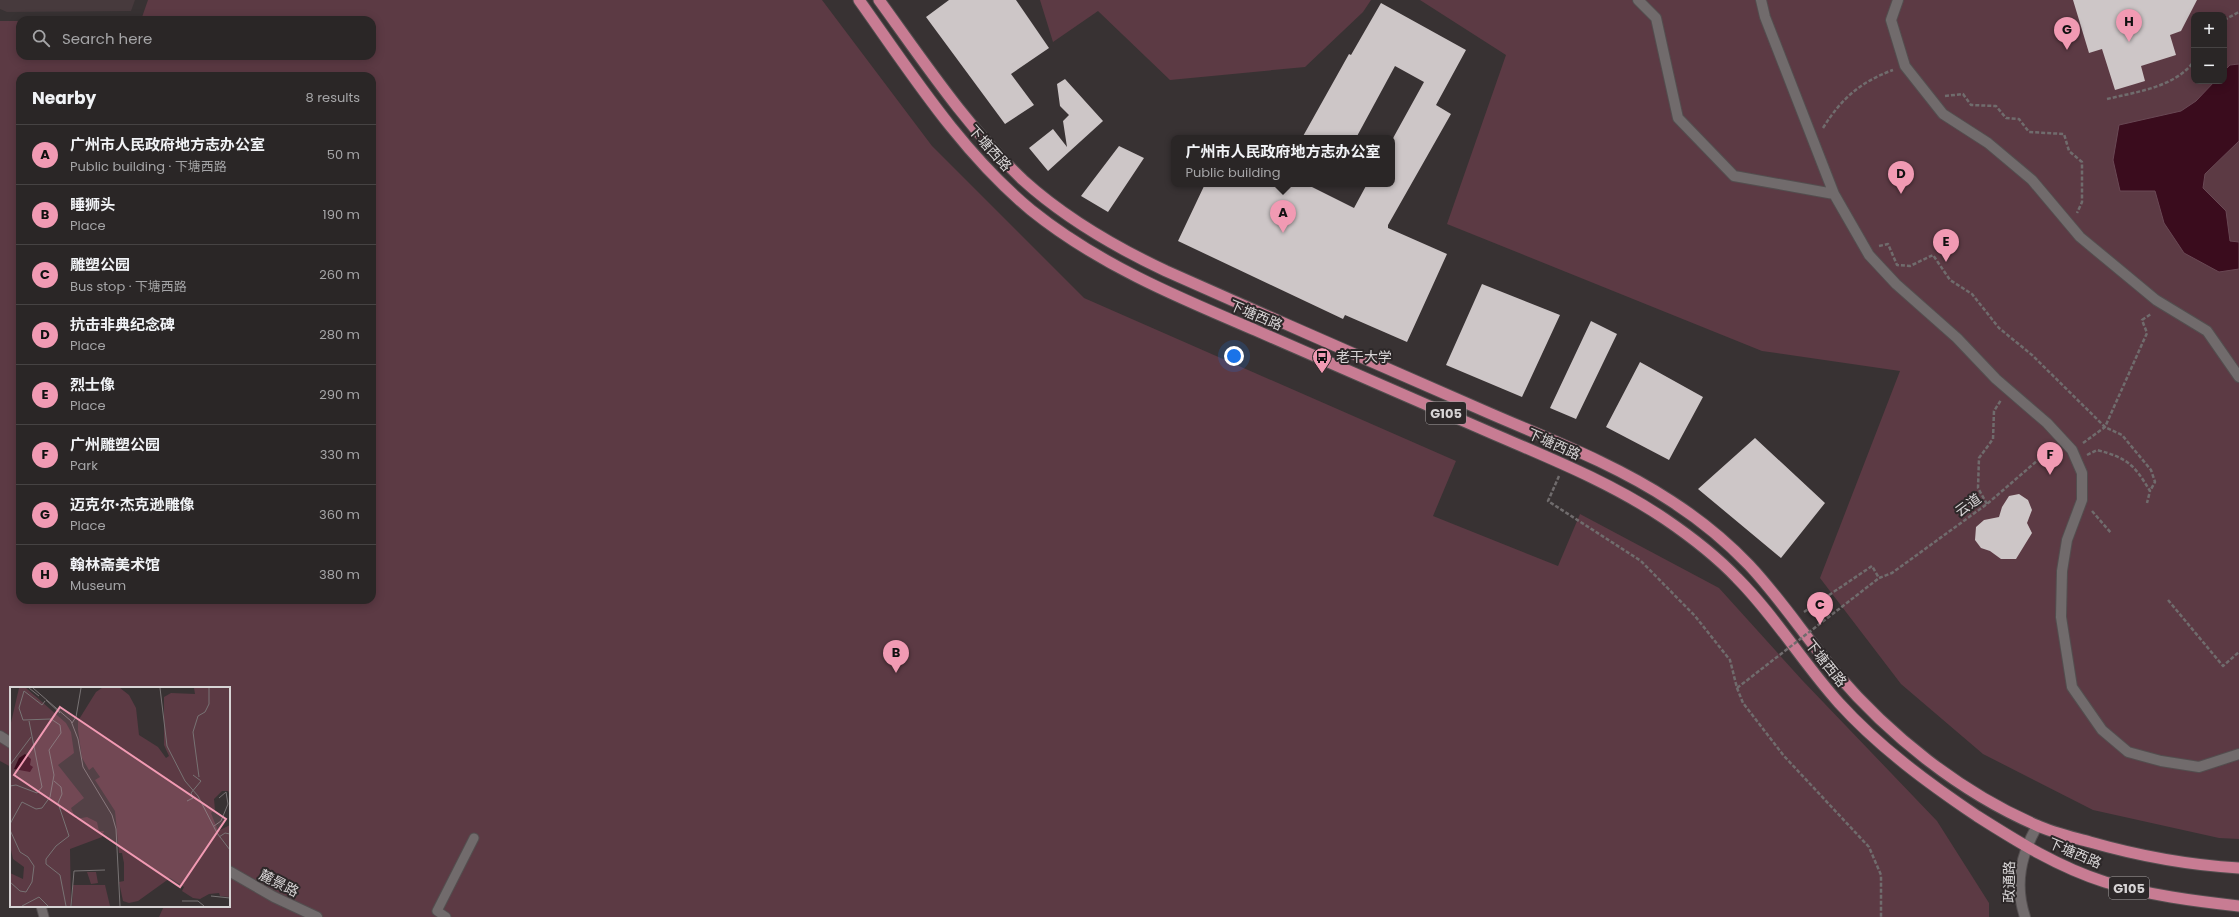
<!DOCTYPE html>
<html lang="en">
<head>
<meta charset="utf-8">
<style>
  :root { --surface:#2a2626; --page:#363232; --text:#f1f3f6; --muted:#a5a5a7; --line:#464343; --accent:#f19ab3 }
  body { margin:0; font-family:Poppins,"Noto Sans SC",sans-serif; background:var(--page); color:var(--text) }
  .controls { position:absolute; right:12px; top:12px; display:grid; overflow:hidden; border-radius:8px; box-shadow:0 2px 10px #0003 }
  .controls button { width:36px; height:36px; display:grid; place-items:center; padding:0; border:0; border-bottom:1px solid var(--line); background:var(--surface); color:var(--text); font:20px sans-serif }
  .you { position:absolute; left:1234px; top:356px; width:14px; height:14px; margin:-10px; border:3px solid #fff; border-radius:50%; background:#1a73e8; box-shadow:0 0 0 6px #1a73e833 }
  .badge { display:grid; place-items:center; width:26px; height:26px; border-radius:50%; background:var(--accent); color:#111; font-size:13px; font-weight:700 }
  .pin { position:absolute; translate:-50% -33px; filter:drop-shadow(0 1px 2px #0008) }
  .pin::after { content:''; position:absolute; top:21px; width:14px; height:12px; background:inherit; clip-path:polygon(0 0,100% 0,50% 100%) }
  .popup { position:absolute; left:1171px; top:135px; width:224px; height:52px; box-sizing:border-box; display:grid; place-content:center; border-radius:8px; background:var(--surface); filter:drop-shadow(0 1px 3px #0005); font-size:13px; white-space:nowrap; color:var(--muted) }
  .popup b { font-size:15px; color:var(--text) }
  .popup::after { content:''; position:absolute; left:50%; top:100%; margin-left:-8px; border:8px solid transparent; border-top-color:var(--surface) }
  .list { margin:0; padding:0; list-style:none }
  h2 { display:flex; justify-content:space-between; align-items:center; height:52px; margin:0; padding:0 16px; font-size:17px }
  h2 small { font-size:13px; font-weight:400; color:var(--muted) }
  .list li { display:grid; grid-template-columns:26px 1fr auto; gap:12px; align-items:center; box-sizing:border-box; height:60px; padding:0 16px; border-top:1px solid var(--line) }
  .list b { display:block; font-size:15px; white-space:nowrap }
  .list p { margin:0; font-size:13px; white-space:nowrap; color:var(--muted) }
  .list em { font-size:13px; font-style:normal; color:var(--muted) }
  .icon { flex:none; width:22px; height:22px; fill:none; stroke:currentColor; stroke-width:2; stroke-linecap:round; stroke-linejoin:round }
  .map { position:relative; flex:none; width:2239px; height:917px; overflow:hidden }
  .search { position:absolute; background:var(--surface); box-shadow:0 2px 10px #0003; left:16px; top:16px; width:360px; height:44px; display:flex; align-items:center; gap:10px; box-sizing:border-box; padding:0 14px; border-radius:12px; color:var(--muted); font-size:15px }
  .panel { position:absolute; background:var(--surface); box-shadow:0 2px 10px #0003; left:16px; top:72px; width:360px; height:532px; border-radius:12px }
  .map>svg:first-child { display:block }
  .built { fill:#473a3d }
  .green { fill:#5c3a44; fill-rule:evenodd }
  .water { fill:#3a0c1d; stroke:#694854 }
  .building { fill:#cdc6c7 }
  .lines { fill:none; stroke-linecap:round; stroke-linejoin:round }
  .service-casing { stroke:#534e4f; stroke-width:11 }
  .pedestrian-casing { stroke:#534e4f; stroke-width:12 }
  .tertiary-casing { stroke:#534e4f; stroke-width:12 }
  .trunk-casing { stroke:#534e4f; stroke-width:13 }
  .path { stroke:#706c6d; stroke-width:2.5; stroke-dasharray:4 2; stroke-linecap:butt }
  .service { stroke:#716b6c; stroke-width:9 }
  .pedestrian { stroke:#716b6c; stroke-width:10 }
  .tertiary { stroke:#716b6c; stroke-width:10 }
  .trunk { stroke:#c87c93; stroke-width:11 }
  .path-bridge { stroke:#706c6d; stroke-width:2.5; stroke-dasharray:4 2; stroke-linecap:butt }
  .labels { text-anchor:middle; stroke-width:4; stroke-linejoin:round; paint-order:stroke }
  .shield { fill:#2d2829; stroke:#a4a0a1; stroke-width:1 }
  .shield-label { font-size:13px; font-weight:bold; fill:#d7d4d5 }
  .street-label { font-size:14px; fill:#d7d4d5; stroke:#2d2829 }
  .poi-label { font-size:14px; fill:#d7d4d5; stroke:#2d2829; text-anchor:start }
  .inset-road { fill:none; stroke:#787374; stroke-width:1 }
  .view { fill:#f19ab3; fill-opacity:0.15; stroke:#f19ab3; stroke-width:2 }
  .inset-edge { fill:none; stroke:#d7d4d5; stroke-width:2 }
</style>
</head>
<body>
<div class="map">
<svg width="2239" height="917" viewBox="0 0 2239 917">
  <rect width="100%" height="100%" fill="#383233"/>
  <!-- built -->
  <path class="built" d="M0,0H135L131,11L7,12L0,9Z"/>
  <!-- green -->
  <path class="green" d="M148,0H822L932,146L1084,298L1456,461L1433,516L1558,566L1580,514L1719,588L1802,680L1937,821L1989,903V917H159L164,906H229V688H11V767L0,761V21H20V56H372V20H141ZM20,76H372V600H20Z
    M1040,0H1371L1363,12L1305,67L1170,80L1098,11L1053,42Z
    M1420,0H2239V839L2219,838L2093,810L1983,754L1901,684L1820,578L1900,371L1762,351L1447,224L1506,55ZM2194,15H2224V81H2194Z"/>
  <!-- water -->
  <path class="water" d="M2239,64V141L2205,174L2203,188L2226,211L2230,241L2239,242V269L2219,272L2184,253L2164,223L2155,191H2120L2113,160L2119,125L2181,111L2196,101L2215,81H2224V71L2230,65Z"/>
  <!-- building -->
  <path class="building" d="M949,0H1016L1049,48L1011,74L1034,105L1005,124L926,17Z
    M2073,0H2197L2181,31L2170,35L2176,55L2141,66L2145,81L2115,90L2102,49L2089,53Z
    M1381,3L1466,50L1436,105L1451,114L1388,225V228L1447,254L1407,342L1345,315L1343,319L1178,241L1205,184H1306L1354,208L1367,184H1392V140L1424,82L1395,66L1356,138H1302L1349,54L1351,55Z
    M1065,79L1103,121L1048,171L1029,148L1053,129L1067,147L1063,121L1069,115L1060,106L1057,84Z
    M1119,146L1144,158L1108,212L1081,196Z
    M1482,284L1560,315L1522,397L1446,365Z
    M1591,321L1617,334L1576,419L1550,408Z
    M1640,362L1703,397L1669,460L1606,427Z
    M1755,438L1825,503L1781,558L1698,489Z
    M2019,494L2028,500L2032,510L2027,523L2032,533L2016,559H2001L1990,551L1981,548L1975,540L1976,527L1984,520L1999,517L2002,507L2009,496Z"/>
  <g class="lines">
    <!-- service casing -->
    <g class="service-casing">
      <path id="service" d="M41,906L44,917
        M446,917L437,911L474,838"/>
    </g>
    <!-- pedestrian casing -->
    <g class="pedestrian-casing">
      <path id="pedestrian" d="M1638,0L1656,18L1678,118L1734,176L1834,194
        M1761,0L1765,17L1834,194L1869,255L1896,284L1957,338L1996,379L2047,423L2072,450L2082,473V500L2067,540L2062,571L2061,617L2072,687L2102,730L2128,752L2161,761L2199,767L2239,754
        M1898,0L1891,20L1905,66L1943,114L1988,143L2032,180L2080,237L2156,300L2207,331L2239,377"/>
    </g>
    <!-- tertiary casing -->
    <g class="tertiary-casing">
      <path id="tertiary" d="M0,736L11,743
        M229,871L274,897L317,917
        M2025,917C2014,884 2021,855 2037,826"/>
    </g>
    <!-- trunk casing -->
    <g class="trunk-casing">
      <path id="trunk" d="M859,0C911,73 961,152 1031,210C1098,264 1177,297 1255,330C1333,364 1411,398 1489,432C1549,458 1610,482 1665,519C1690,536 1716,556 1737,578C1775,616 1803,663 1839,703C1879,747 1928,783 1977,816C2018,842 2058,867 2105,882C2148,895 2194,901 2239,906
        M879,0C924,62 967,127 1023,180C1065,218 1115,247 1166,271C1273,319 1382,366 1489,413C1551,440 1615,464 1671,501C1699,519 1726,541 1749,565C1781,599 1806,638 1836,673C1890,736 1960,792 2036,825C2053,833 2072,837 2090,842C2139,856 2188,865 2239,868"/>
    </g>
    <!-- path -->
    <path class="path" d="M2224,20L2239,12
      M1945,96L1963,94L1971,105L1996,106L2006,118L2019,119L2029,132L2064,134L2069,151L2082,162V202L2077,213
      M2107,99C2136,92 2176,87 2194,61
      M1823,128C1841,99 1860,82 1893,70
      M1879,246L1888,244L1897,265L1910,266L1933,255L1950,280L1972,294L1999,328L2032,355L2105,427L2122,435L2151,470L2155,482L2150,491
      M2083,443L2105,427L2147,333L2142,320L2151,314
      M2087,455L2097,450C2127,458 2134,464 2150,491L2147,503
      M1559,476L1548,501L1641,561L1695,616L1730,660L1737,688L1743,703L1784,756L1869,847L1881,875V917
      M1987,504L1978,488L1979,458L1993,439L1994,411L2001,400
      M2092,511L2111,533
      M2168,600L2223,666L2239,652
      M1804,612L1872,566L1879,578L1892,573L1987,504L2053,447"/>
    <!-- service -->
    <use href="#service" class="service"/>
    <!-- pedestrian -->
    <use href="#pedestrian" class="pedestrian"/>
    <!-- tertiary -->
    <use href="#tertiary" class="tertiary"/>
    <!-- trunk -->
    <use href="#trunk" class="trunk"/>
    <!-- path-bridge -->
    <path class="path-bridge" d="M1737,688L1879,578"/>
  </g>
  <!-- icons -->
  <defs>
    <g id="bus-pin" transform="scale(1)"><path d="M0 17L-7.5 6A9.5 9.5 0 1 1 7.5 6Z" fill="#f19ab3" stroke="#2d2829"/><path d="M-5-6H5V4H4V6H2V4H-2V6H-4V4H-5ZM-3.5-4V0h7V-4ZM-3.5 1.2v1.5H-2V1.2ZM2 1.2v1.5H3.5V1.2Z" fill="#111"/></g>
  </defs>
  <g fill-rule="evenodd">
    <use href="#bus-pin" x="1322" y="357"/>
  </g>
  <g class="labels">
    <!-- shield labels -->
    <g class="shield">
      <rect x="1426" y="402" width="40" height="22" rx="3"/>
      <rect x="2109" y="877" width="40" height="22" rx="3"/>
    </g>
    <g class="shield-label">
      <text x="1446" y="418">G105</text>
      <text x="2129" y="893">G105</text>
    </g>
    <!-- street labels -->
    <g class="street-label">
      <text transform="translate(990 148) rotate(48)" y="5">下塘西路</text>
      <text transform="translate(1256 315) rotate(23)" y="5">下塘西路</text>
      <text transform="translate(1554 444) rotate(24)" y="5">下塘西路</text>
      <text transform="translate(1968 505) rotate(-36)" y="5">云道</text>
      <text transform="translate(1826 663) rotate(51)" y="5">下塘西路</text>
      <text transform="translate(2075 853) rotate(23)" y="5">下塘西路</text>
      <text transform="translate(2009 882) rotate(-89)" y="5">政通路</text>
      <text transform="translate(279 883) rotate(27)" y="5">麓景路</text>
    </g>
    <!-- poi labels -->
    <g class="poi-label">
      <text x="1336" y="362">老干大学</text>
    </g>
  </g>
  <!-- overview -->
  <g transform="translate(10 687)">
    <rect width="220" height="220" fill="#383233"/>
    <path d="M9,1H16L56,36L61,45L64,66L48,78L74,111L61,121L66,132L77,130L87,135L89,144H94L92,150L60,162L61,219H0V186L13,192L14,180L3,172L0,159V40ZM92,1H110L119,8L126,21L129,48L148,60L156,71L159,69L154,58V10L161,6L185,7L184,1H220V108L218,104H212L204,112L205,123L201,126L208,144L220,138V210L210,209L209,206L199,207L190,212L183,211L172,204L174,200L160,191L128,214L119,216L113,214L109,195L114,194V176L112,166H109L105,124L85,93L90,90L83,80L79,83L72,71L68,43V34L86,5ZM77,185H86L88,196L81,197ZM63,198H95L100,219H62Z" fill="#5c3a44"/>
    <path d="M15,67L21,72L20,78L23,80L20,85L4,82L9,71Z" fill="#3a0c1d"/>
    <path class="inset-road" d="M19,1L29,9M23,1L61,34L68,52L73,80L102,128L106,142L110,219M150,1L157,59L175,94L188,109L207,146L220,163M36,13L50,26M62,36L66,30L71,1M0,78L21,50M189,90L183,45L188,29L195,25L199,17V1M44,94L51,100L52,107L48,116L59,149L46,159L36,172V177L50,188L56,219M0,99L6,98L27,106L32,100L19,34M177,114L183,111L181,106L191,94L183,88M0,137L12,115L26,122L32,121L40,110L44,88L39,63L51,46L50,38L41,32L13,33L9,21L14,4L32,18L35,14M204,139L211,134L218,117L216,105L209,111M0,143L10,165L18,170L24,179L22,195L16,205L10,204L0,195M209,150L215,146L220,147M201,209L220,211M172,214H188L194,219M12,219L29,210L38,219M61,219L64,184L95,183"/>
    <path class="view" d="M50,20L216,132L170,200L4,88Z"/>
    <rect width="220" height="220" class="inset-edge"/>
  </g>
</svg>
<div class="controls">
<button>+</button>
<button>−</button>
</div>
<div class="you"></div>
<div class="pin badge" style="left:1283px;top:233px">A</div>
<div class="popup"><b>广州市人民政府地方志办公室</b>Public building</div>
<div class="pin badge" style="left:896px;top:673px">B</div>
<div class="pin badge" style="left:1820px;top:625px">C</div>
<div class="pin badge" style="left:1901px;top:194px">D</div>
<div class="pin badge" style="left:1946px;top:262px">E</div>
<div class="pin badge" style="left:2050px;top:475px">F</div>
<div class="pin badge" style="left:2067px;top:50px">G</div>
<div class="pin badge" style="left:2129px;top:42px">H</div>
<div class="search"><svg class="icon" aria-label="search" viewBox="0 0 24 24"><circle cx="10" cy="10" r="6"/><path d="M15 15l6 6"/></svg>Search here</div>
<section class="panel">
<h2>Nearby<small>8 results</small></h2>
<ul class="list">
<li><span class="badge">A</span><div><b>广州市人民政府地方志办公室</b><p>Public building · 下塘西路</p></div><em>50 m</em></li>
<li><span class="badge">B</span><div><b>睡狮头</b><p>Place</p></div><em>190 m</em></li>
<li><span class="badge">C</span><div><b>雕塑公园</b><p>Bus stop · 下塘西路</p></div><em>260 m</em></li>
<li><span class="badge">D</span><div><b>抗击非典纪念碑</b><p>Place</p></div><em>280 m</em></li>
<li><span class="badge">E</span><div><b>烈士像</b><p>Place</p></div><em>290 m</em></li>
<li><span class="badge">F</span><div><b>广州雕塑公园</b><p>Park</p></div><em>330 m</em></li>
<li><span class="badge">G</span><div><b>迈克尔·杰克逊雕像</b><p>Place</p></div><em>360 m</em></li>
<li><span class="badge">H</span><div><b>翰林斋美术馆</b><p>Museum</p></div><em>380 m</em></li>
</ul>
</section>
</div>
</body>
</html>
